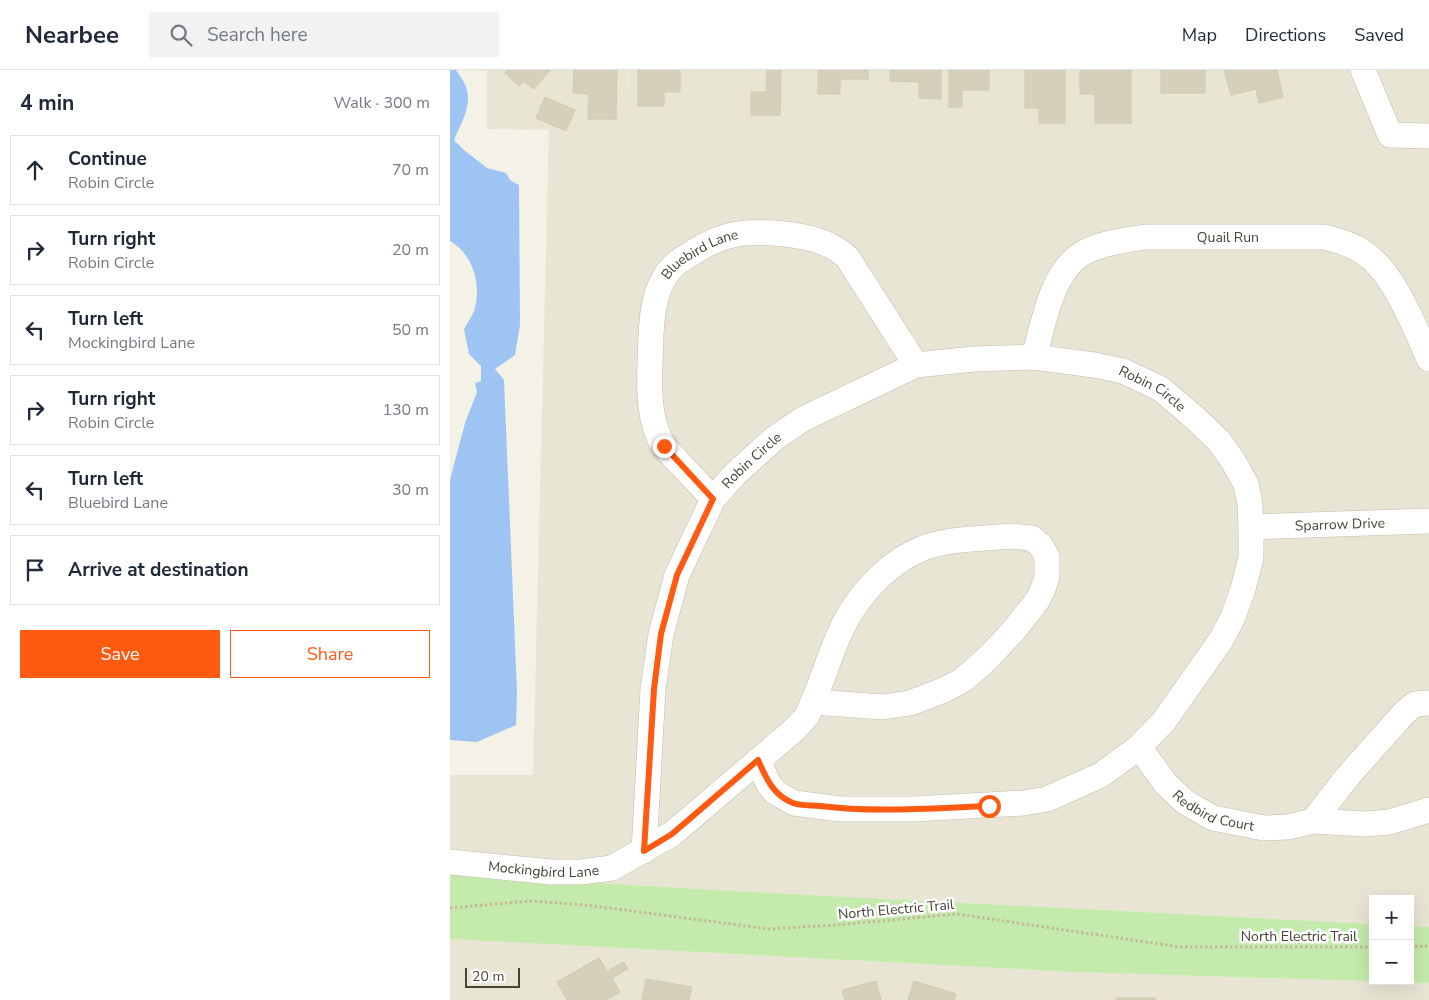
<!DOCTYPE html>
<html lang="en">
<head>
<meta charset="utf-8">
<style>
  :root { --surface:#fff; --page:#f2f2f3; --text:#1f2937; --muted:#747a83; --line:#e0e1e3; --accent:#ff5a12 }
  body { margin:0; font-family:"Nunito Sans",sans-serif; background:var(--page); color:var(--text) }
  .controls { position:absolute; right:15px; bottom:15px; display:grid; overflow:hidden; border-radius:0px; box-shadow:0 5px 20px #0002 }
  .controls button { width:45px; height:45px; display:grid; place-items:center; padding:0; border:0; border-bottom:1px solid var(--line); background:var(--surface); color:var(--text); font:25px sans-serif }
  .scale { position:absolute; left:15px; bottom:12px; width:55px; box-sizing:border-box; padding-left:5px; border:2px solid #474335; border-top:0; font-size:14px; line-height:18px; white-space:nowrap; color:#474335; -webkit-text-stroke:4px #fff; paint-order:stroke }
  .stop { position:absolute; width:15px; height:15px; margin:-11px; border:4px solid #ff5a12; border-radius:50%; background:#fff }
  .stop.end { background:#ff5a12; border-color:#fff; box-shadow:0 1px 5px #0008 }
  .list { margin:0; padding:0; list-style:none }
  h2 { display:flex; justify-content:space-between; align-items:center; height:65px; margin:0; padding:0 20px; font-size:21px }
  h2 small { font-size:16px; font-weight:400; color:var(--muted) }
  .list li { display:grid; grid-template-columns:32px 1fr auto; gap:15px; align-items:center; box-sizing:border-box; height:70px; margin:0 10px 10px; padding:0 10px; border:1px solid var(--line); border-radius:0px }
  .list b { display:block; font-size:19px; white-space:nowrap }
  .list p { margin:0; font-size:16px; white-space:nowrap; color:var(--muted) }
  .list em { font-size:16px; font-style:normal; color:var(--muted) }
  .actions { display:flex; gap:10px; padding:15px 20px }
  .actions a { flex:1; padding:11px 0; border:1px solid var(--accent); border-radius:0px; text-align:center; font-size:18px; color:var(--accent) }
  .actions .main { background:var(--accent); color:#fff }
  .icon { flex:none; width:28px; height:28px; fill:none; stroke:currentColor; stroke-width:2; stroke-linecap:round; stroke-linejoin:round }
  .map { position:relative; flex:none; width:979px; height:930px; overflow:hidden }
  header { display:flex; align-items:center; gap:30px; box-sizing:border-box; height:70px; padding:0 25px; background:var(--surface); border-bottom:1px solid var(--line) }
  header strong { font-size:24px }
  nav { display:flex; gap:28px; margin-inline-start:auto; font-size:18px }
  .search { width:350px; height:45px; background:var(--page); display:flex; align-items:center; gap:12px; box-sizing:border-box; padding:0 18px; border-radius:0px; color:var(--muted); font-size:19px }
  main { display:flex }
  aside { flex:1; background:var(--surface) }
  .map>svg:first-child { display:block }
  .residential { fill:#e8e5d4 }
  .green { fill:#c5ebac }
  .water { fill:#9ec4f4 }
  .building { fill:#d6d0bb; stroke:#d1c9ad }
  .lines { fill:none; stroke-linecap:round; stroke-linejoin:round }
  .minor-casing { stroke:#c0bba8; stroke-width:26 }
  .path { stroke:#c2ba98; stroke-width:3; stroke-dasharray:2.5 2.5; stroke-linecap:butt }
  .minor { stroke:#fff; stroke-width:25 }
  .route { stroke:#ff5a12; stroke-width:6 }
  .labels { text-anchor:middle; stroke-width:5; stroke-linejoin:round; paint-order:stroke }
  .street-label { font-size:14px; fill:#474335; stroke:#fff }
</style>
</head>
<body>
<header>
<strong>Nearbee</strong>
<div class="search"><svg class="icon" aria-label="search" viewBox="0 0 24 24"><circle cx="10" cy="10" r="6"/><path d="M15 15l6 6"/></svg>Search here</div>
<nav><a>Map</a><a>Directions</a><a>Saved</a></nav>
</header>
<main>
<aside>
<h2>4 min<small>Walk · 300 m</small></h2>
<ul class="list">
<li><svg class="icon" aria-label="ahead" viewBox="0 0 24 24"><path d="M12 20V5M6 11l6-6 6 6"/></svg><div><b>Continue</b><p>Robin Circle</p></div><em>70 m</em></li>
<li><svg class="icon" aria-label="right" viewBox="0 0 24 24"><path d="M7 20v-9h11M14 6l5 5-5 5"/></svg><div><b>Turn right</b><p>Robin Circle</p></div><em>20 m</em></li>
<li><svg class="icon" aria-label="left" viewBox="0 0 24 24"><path d="M17 20v-9H6M10 6l-5 5 5 5"/></svg><div><b>Turn left</b><p>Mockingbird Lane</p></div><em>50 m</em></li>
<li><svg class="icon" aria-label="right" viewBox="0 0 24 24"><path d="M7 20v-9h11M14 6l5 5-5 5"/></svg><div><b>Turn right</b><p>Robin Circle</p></div><em>130 m</em></li>
<li><svg class="icon" aria-label="left" viewBox="0 0 24 24"><path d="M17 20v-9H6M10 6l-5 5 5 5"/></svg><div><b>Turn left</b><p>Bluebird Lane</p></div><em>30 m</em></li>
<li><svg class="icon" aria-label="arrive" viewBox="0 0 24 24"><path d="M6 21V4h12l-3 4 3 4H6"/></svg><div><b>Arrive at destination</b></div></li>
</ul>
<div class="actions"><a class="main">Save</a><a>Share</a></div>
</aside>
<div class="map">
<svg width="979" height="930" viewBox="0 0 979 930">
  <rect width="100%" height="100%" fill="#f4f2e6"/>
  <!-- residential -->
  <path class="residential" d="M37,0H177L178,24V0H979V857L960,856V829H923V854L266,820L0,804V705H83L99,60L37,59Z
    M0,869L624,902L979,913V930H0Z"/>
  <!-- green -->
  <path class="green" d="M0,804L266,820L923,854V911H960V856L979,857V913L624,902L0,869Z"/>
  <!-- water -->
  <path class="water" d="M0,0H6C9,5 14,11 16,17C23,35 10,55 4,70L14,80L37,98L56,103L60,110L69,115L70,255L65,285L45,299L54,310L67,622L66,655L27,672L0,670V410L15,353L27,322L25,313L31,311V296L19,284L14,259C17,253 22,247 24,241C32,216 24,185 0,171Z"/>
  <!-- building -->
  <path class="building" d="M58,0H100L84,19L73,11L69,16L55,3Z
    M124,0H167L166,49H138L139,24L123,23Z
    M188,0H230V22H214V36H188Z
    M317,0H331L330,45H301V22H316Z
    M368,0H418V9H390V24H368Z
    M440,0H491V29L469,28V12L440,11Z
    M499,0H539V20H512V37H499Z
    M575,0H615V53H589V38H575Z
    M630,0H681V53H645V24H630Z
    M711,0H755V23H711Z
    M774,0H827L833,27L809,33L806,19L781,25Z
    M95,27L125,40L116,61L86,48Z
    M149,888L157,901L174,892L178,899L162,908L170,922L156,930H117L107,912Z
    M196,909L242,917L239,930H192Z
    M426,911L431,930H395L392,920Z
    M464,911L506,924L504,930H458Z
    M666,928H705V930H666Z"/>
  <g class="lines">
    <!-- minor casing -->
    <g class="minor-casing">
      <g id="minor">
        <path d="M913,0L940,65L979,66"/>
        <path id="s1" d="M584,287C594,253 601,200 635,182C653,173 675,170 695,167H874C887,170 901,174 913,182C943,201 965,257 979,289"/>
        <path id="s2" d="M263,429C252,417 241,405 229,393C224,387 218,382 214,376C199,354 199,320 200,295C201,262 199,214 228,192C234,187 241,184 247,180C273,164 293,161 323,163C350,165 377,169 397,187L466,295"/>
        <path id="s3" d="M801,457L979,451"/>
        <path d="M560,466L582,468L591,476L597,487V506L593,519L587,531L564,560L538,588L513,610L494,620L460,633L433,637L363,632C374,606 382,578 394,554C411,521 441,490 476,477C502,468 533,469 560,466Z"/>
        <path d="M979,633L965,634L955,642L898,706L863,751L915,754L939,752L979,740"/>
        <path id="s4" d="M689,677L716,714L735,732L763,748L814,758L838,757L863,751"/>
        <path id="s5" d="M194,781L203,619L211,564L227,505L263,429L285,404L325,368L353,349L466,295L524,289L584,287L644,295L673,301L711,319L745,348L769,371L783,391L796,414L800,434L801,457V488L793,519L783,547L771,570L714,651L689,677L651,705L597,729L574,733L464,739H390L344,733L325,722L318,713L308,690"/>
        <path id="s6" d="M0,792L101,802H131L162,798L222,764L344,660L357,646L363,632"/>
      </g>
    </g>
    <!-- path -->
    <path class="path" d="M0,838L80,831L136,835L319,859L386,855L507,844L730,877H923
      M960,877L979,876"/>
    <!-- minor -->
    <use href="#minor" class="minor"/>
  </g>
  <g class="lines">
    <!-- route -->
    <path class="route" d="M214,376L263,429L227,505L211,564L204,619L194,781L222,764L308,690C316,708 323,725 343,733C351,736 362,735 370,736C426,743 483,738 539,736"/>
  </g>
  <g class="labels">
    <!-- street labels -->
    <g class="street-label">
      <text dy="5" stroke="none"><textPath href="#s1" startOffset="265">Quail Run</textPath></text>
      <text dy="5" stroke="none"><textPath href="#s2" startOffset="289">Bluebird Lane</textPath></text>
      <text dy="5" stroke="none"><textPath href="#s5" startOffset="852">Robin Circle</textPath></text>
      <text dy="5" stroke="none"><textPath href="#s5" startOffset="418">Robin Circle</textPath></text>
      <text dy="5" stroke="none"><textPath href="#s3" startOffset="89">Sparrow Drive</textPath></text>
      <text dy="5" stroke="none"><textPath href="#s4" startOffset="102">Redbird Court</textPath></text>
      <text dy="5" stroke="none"><textPath href="#s6" startOffset="94">Mockingbird Lane</textPath></text>
      <text transform="translate(446 839) rotate(-5)" y="5">North Electric Trail</text>
      <text x="849" y="871">North Electric Trail</text>
    </g>
  </g>
</svg>
<div class="controls">
<button>+</button>
<button>−</button>
</div>
<div class="scale">20 m</div>
<div class="stop" style="left:539px;top:736px"></div>
<div class="stop end" style="left:214px;top:376px"></div>
</div>
</main>
</body>
</html>
